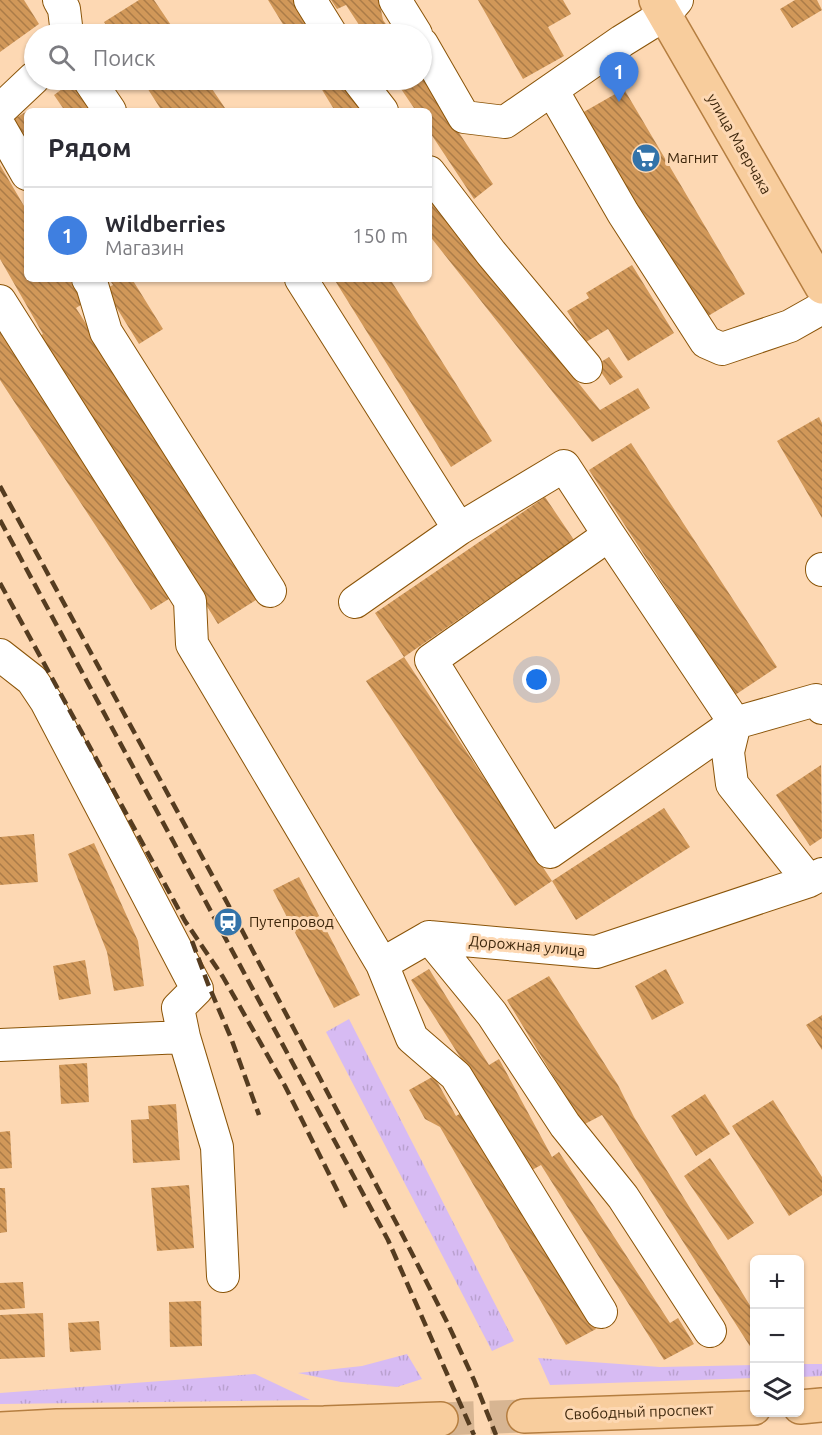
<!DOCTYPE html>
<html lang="ru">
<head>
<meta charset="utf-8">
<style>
  :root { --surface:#fff; --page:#f2f2f3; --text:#2b2b33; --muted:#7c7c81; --line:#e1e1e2; --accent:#111827 }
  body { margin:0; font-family:Ubuntu,sans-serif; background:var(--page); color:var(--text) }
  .controls { position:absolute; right:18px; bottom:18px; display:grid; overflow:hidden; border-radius:9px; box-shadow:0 2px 4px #0004 }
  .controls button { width:54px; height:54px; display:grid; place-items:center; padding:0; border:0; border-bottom:2px solid var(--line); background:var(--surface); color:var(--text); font:30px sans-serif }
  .you { position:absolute; left:537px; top:680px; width:21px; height:21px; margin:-15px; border:4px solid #fff; border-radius:50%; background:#1a73e8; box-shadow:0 0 0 9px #1a73e833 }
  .badge { display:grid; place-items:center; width:39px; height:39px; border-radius:50%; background:var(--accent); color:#fff; font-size:20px; font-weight:700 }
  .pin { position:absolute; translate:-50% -50px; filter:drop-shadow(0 2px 3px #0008) }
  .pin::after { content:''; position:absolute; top:32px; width:21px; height:18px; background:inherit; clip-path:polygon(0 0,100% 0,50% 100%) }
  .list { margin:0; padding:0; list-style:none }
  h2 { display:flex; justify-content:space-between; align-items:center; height:78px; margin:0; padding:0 24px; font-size:26px }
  h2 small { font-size:20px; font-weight:400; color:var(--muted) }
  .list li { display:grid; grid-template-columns:39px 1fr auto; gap:18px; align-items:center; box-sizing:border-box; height:96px; padding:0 24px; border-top:2px solid var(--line) }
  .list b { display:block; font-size:22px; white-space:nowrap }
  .list p { margin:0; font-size:20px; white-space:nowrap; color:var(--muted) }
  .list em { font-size:20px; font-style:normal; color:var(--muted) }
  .icon { flex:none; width:33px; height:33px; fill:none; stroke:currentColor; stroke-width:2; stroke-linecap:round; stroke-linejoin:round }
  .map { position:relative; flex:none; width:822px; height:1435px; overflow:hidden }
  .search { position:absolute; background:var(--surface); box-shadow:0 2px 4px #0004; left:24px; top:24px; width:408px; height:66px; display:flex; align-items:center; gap:15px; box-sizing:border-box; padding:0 21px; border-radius:33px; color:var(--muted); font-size:22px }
  .panel { position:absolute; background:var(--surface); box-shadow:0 2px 4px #0004; left:24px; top:108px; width:408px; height:174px; border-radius:9px }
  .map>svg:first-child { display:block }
  .grass { fill:url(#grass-tufts) }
  .building { fill:url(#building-back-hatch) }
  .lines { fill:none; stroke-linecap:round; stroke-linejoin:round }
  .major-tunnel { stroke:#d7b592; stroke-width:33; stroke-dasharray:33 16; stroke-linecap:butt }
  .minor-casing { stroke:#8a5408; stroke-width:34 }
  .major-casing { stroke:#b57e40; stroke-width:36 }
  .minor { stroke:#fff; stroke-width:32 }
  .major { stroke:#f8cd9d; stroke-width:33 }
  .rail { stroke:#553c20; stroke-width:4.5; stroke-dasharray:12 6; stroke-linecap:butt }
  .labels { text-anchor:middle; stroke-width:6; stroke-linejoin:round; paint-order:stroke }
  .street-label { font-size:15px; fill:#3f280d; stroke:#fdd8b3 }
  .poi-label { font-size:15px; fill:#3f280d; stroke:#fdd8b3; text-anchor:start }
</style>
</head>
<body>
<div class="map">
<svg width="822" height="1435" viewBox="0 0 822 1435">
  <defs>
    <pattern id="grass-tufts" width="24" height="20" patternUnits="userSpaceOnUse" patternTransform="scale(1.5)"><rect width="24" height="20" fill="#d7bbf3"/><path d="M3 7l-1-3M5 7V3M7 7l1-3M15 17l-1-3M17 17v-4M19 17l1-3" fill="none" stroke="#baa1cf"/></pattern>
    <pattern id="building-back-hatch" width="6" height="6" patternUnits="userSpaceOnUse" patternTransform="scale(1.5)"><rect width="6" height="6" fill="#d19859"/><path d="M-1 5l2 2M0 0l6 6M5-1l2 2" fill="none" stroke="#ab7c48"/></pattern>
  </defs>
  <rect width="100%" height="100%" fill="#fdd8b3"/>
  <!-- grass -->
  <path class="grass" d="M349,1019L514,1341L492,1351L326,1032Z
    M407,1354L422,1379L397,1387L341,1382L298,1373L362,1366Z
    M538,1358L660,1367L754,1365V1378L550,1385Z
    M800,1364H822V1376L800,1377Z
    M255,1374L310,1400L0,1404V1393Z"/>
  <!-- building -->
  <path class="building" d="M0,0H24L39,24L0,52Z
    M139,0H154L177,34H112L104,22Z
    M268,0H295L316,34H289Z
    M331,0H379L383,20L393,34H365L346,5L337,9Z
    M478,0H563L571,14L548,27L564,56L523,79Z
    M795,0H817L822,10L792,28L780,9Z
    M422,77L493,184L474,199L429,131V111H416L395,80H422Z
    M142,80H206L227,111H162Z
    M316,80H342L361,111H335Z
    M73,81L94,111H65L54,95Z
    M624,89L745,294L703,319L582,113Z
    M27,111V147L11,121Z
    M0,165L27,211V279H69L84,303L76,308L259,598L218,624L38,337L43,334L0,259Z
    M429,196L600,410L638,388L650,408L592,442L429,235Z
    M632,265L674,333L628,361L608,329L586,342L567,311L589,298L586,293Z
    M109,279H132L163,329L139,344L105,289L113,285Z
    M334,279H390L492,441L451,467Z
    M0,332L172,597L151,610L0,380Z
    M609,357L623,377L610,385L596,365Z
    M819,417L822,423V518L777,441Z
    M631,443L777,667L735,695L589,470Z
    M545,497L574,540L404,657L375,613Z
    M404,657L552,881L515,906L366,681Z
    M821,765L822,838L810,846L776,795Z
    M664,808L690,847L576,920L552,881Z
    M34,834L38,882L0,885V837Z
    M94,843L138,941L144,986L114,991L107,952L68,854Z
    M299,877L360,995L334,1008L273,890Z
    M85,960L91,994L59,1000L53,966Z
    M429,969L489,1065L499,1059L552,1157L559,1152L670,1323L678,1318L694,1344L664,1360L541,1165L532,1170L411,980Z
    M666,969L684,1003L652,1020L635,986Z
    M549,976L618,1085L634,1117L754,1312V1350L753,1351L602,1115L583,1125L507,1000Z
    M822,1015V1050L806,1025Z
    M87,1063L89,1102L61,1104L59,1065Z
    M434,1076L456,1116L470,1108L596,1329L566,1345L440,1127L425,1119L409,1090Z
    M705,1094L730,1134L696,1156L671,1116Z
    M773,1100L822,1177V1195L789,1216L732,1126Z
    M176,1104L180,1160L133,1163L131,1120L149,1119L148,1106Z
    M10,1131L12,1168L0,1169V1132Z
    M710,1158L754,1223L728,1240L684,1176Z
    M189,1185L194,1248L157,1251L151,1188Z
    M0,1188H5L7,1232L0,1233Z
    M23,1282L25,1308L0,1310V1283Z
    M201,1301L202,1346L170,1347L169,1302Z
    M43,1313L45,1357L0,1359V1315Z
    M99,1321L101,1350L70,1352L68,1323Z"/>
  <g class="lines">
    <!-- major-tunnel -->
    <path class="major-tunnel" d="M441,1419L524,1416"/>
    <!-- minor casing -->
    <g class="minor-casing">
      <path id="minor" d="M59,0L64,9L67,34
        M310,0L331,34
        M395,0L416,34
        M422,44L464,117L505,122L622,41L664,15L677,0
        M89,80L110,111
        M358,80L382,111
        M552,90L623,213L706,342L722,349L790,326L822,308
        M0,110L34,78
        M0,127L27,174
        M429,172L491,253L586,367
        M88,279L92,285L106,332L270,591
        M301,279L459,529L564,466L609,535L431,660L550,852L735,723L816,700L822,708
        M0,301L190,601L192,644L382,964L429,937L596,952L809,881L822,874
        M609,535L735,723L728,752L732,784L809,881
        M822,569V570
        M355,602L459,529
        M0,655L32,680L46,701L197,989L178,1008L184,1037L217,1147L223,1276
        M429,937L492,1014L565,1125L623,1197L710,1331
        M382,964L412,1038L456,1076L601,1312
        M0,1045L184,1037"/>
    </g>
    <!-- major casing -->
    <g class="major-casing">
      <path id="major" d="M656,0L822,287
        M800,1407L822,1405
        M524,1416L754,1408
        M0,1429L57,1426L324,1423L441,1419"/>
    </g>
    <!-- minor -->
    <use href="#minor" class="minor"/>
    <!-- major -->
    <use href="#major" class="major"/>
    <!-- rail -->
    <path class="rail" d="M0,486L236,919L400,1230L447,1322L474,1380L496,1435
      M0,520L388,1240L474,1435
      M0,583L185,921L223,977L285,1086L348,1212
      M192,941L208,984L231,1038L259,1115"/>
  </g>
  <!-- icons -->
  <defs>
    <g id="supermarket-disc" transform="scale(1.5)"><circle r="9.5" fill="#3373a9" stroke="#fdd8b3"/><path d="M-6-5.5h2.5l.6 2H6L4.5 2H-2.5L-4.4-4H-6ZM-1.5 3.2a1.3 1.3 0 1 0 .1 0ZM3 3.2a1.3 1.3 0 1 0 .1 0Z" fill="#fff"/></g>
    <g id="station-disc" transform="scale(1.5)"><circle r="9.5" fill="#3373a9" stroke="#fdd8b3"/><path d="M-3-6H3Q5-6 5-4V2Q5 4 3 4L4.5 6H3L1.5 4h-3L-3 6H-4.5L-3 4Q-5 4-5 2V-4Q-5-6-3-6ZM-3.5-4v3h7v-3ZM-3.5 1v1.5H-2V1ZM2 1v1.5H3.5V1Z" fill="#fff"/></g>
  </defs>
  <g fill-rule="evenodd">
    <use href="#supermarket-disc" x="646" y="158"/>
    <use href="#station-disc" x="228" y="922"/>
  </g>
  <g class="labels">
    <!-- street labels -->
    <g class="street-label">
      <text transform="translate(739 144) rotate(60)" y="5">улица Маерчака</text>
      <text transform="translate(527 946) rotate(5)" y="5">Дорожная улица</text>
      <text transform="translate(639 1412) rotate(-2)" y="5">Свободный проспект</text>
    </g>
    <!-- poi labels -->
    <g class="poi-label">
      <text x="667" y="163">Магнит</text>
      <text x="249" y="927">Путепровод</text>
    </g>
  </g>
</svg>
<div class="controls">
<button>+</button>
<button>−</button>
<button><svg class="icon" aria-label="layers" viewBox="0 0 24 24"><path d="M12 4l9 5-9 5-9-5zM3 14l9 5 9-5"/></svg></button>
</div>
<div class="you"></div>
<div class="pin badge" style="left:619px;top:102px;background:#3f7fe0">1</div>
<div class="search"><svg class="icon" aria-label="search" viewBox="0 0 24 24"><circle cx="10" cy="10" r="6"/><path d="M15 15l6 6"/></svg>Поиск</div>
<section class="panel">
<h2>Рядом<small></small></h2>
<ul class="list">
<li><span class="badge" style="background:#3f7fe0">1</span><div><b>Wildberries</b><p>Магазин</p></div><em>150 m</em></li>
</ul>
</section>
</div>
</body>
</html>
